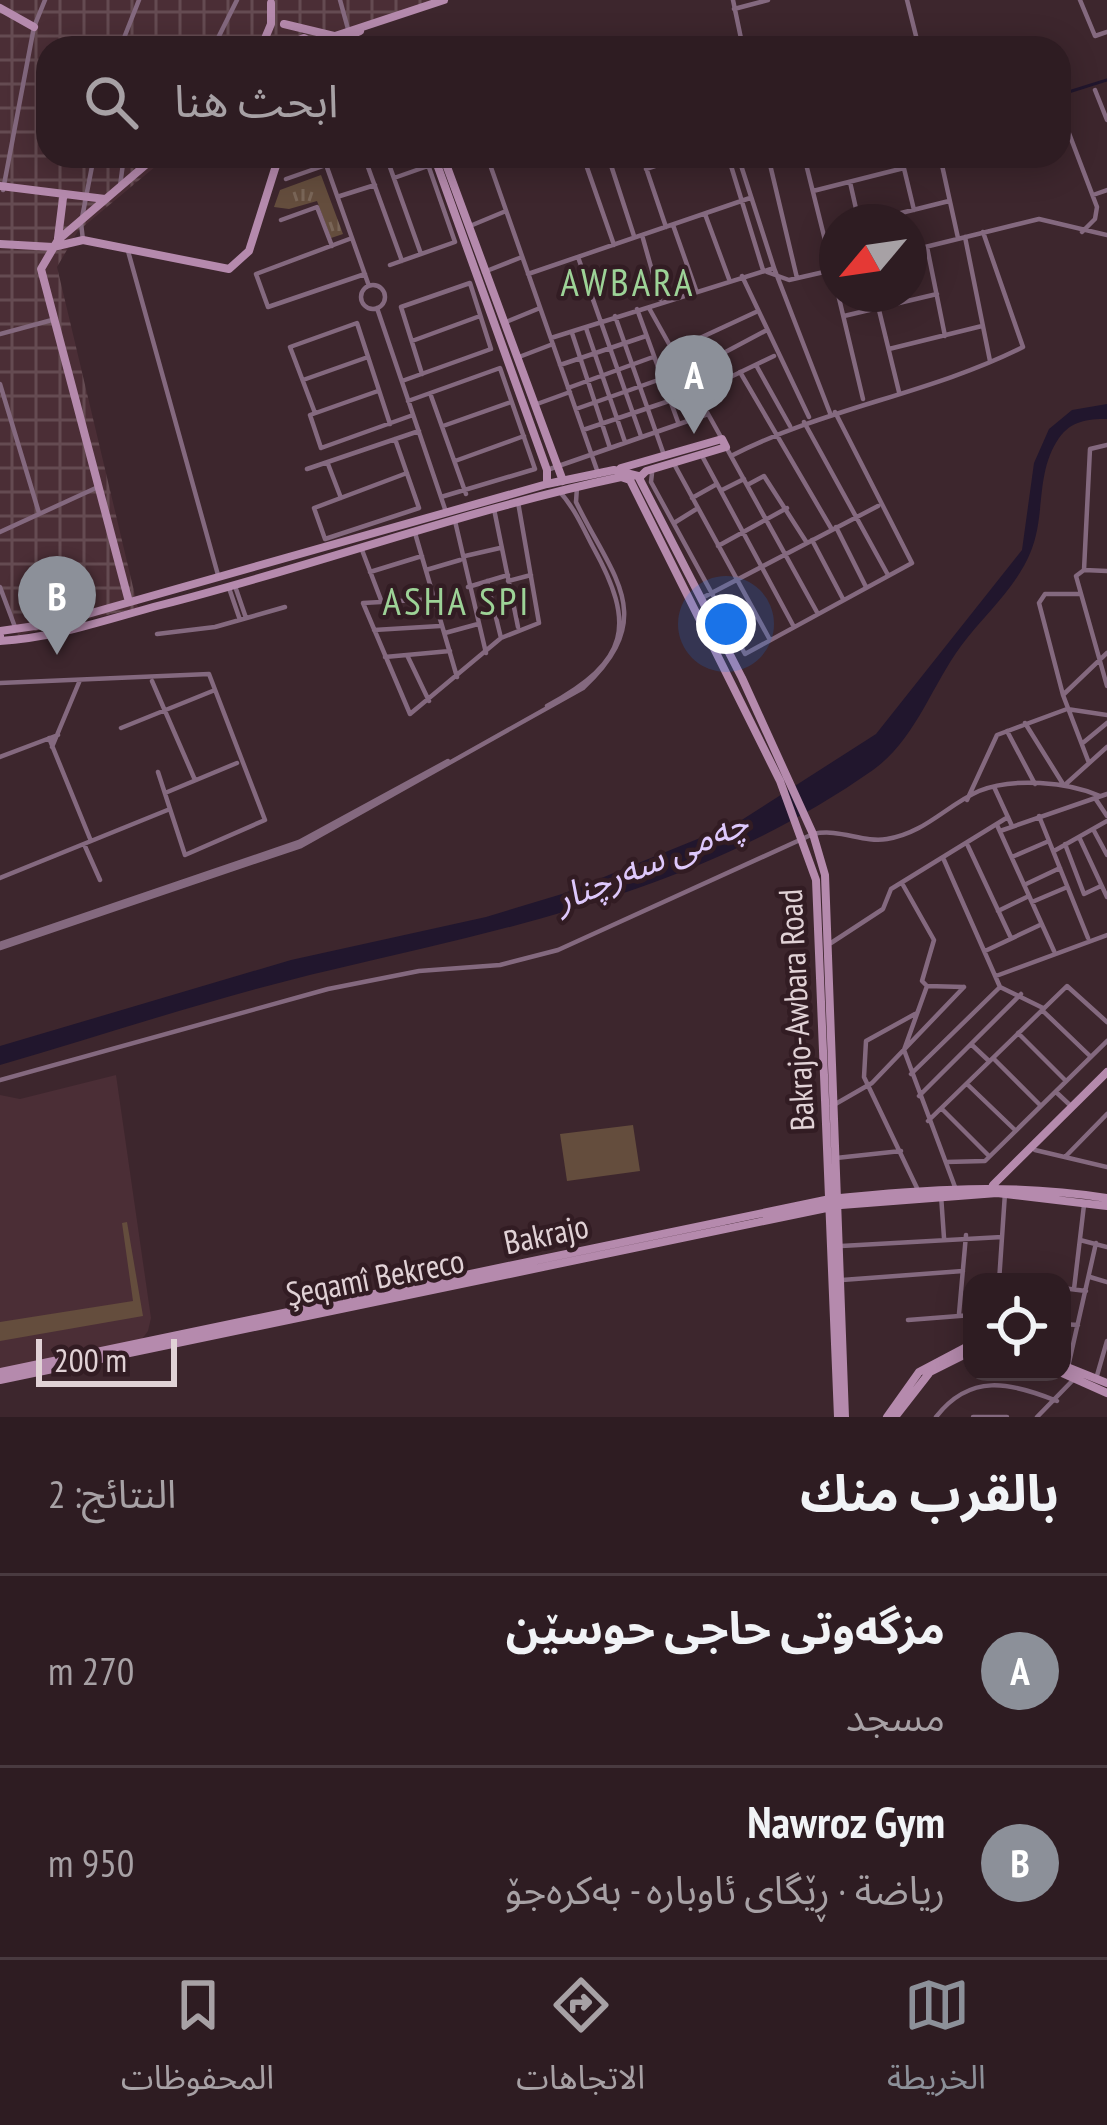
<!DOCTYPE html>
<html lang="ar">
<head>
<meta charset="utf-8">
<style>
  :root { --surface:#2e1c22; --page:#3a292f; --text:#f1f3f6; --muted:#a7a1a5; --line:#493a40; --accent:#8c9099 }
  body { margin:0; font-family:"PT Sans Narrow","Noto Sans Arabic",sans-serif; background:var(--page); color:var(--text); direction:rtl }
  .controls { position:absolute; right:36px; bottom:36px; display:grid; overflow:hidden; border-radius:24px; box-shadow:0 6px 30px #0003 }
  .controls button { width:108px; height:108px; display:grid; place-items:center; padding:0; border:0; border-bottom:3px solid var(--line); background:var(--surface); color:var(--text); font:60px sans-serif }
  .compass { position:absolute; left:819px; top:204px; width:108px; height:108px; border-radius:50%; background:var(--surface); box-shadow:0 6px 30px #0003; rotate:241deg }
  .scale { position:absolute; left:36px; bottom:30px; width:141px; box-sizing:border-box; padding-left:12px; border:6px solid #e1d2d6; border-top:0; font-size:33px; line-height:42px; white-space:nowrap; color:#e1d2d6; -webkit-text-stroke:9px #321c23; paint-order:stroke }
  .you { position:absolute; left:726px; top:624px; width:42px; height:42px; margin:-30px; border:9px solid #fff; border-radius:50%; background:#1a73e8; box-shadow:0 0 0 18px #1a73e833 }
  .badge { display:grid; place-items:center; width:78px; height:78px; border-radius:50%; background:var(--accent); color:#fff; font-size:39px; font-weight:700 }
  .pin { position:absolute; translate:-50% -99px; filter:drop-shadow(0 3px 6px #0008) }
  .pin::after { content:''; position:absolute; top:63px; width:42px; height:36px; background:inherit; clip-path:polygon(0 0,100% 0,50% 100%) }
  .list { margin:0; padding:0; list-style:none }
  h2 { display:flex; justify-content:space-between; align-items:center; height:156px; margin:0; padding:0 48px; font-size:51px }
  h2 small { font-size:39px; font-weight:400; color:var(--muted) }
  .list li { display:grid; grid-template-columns:78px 1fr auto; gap:36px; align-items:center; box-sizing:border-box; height:192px; padding:0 48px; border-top:3px solid var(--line) }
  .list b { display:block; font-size:45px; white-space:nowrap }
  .list p { margin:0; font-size:39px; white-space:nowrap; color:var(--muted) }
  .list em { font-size:39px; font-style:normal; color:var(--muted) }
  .icon { flex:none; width:66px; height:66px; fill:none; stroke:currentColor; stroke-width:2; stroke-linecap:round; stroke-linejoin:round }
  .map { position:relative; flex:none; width:1107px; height:1417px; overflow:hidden; direction:ltr }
  .search { position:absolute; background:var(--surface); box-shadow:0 6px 30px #0003; left:36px; right:36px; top:36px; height:132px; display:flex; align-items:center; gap:30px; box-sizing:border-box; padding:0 42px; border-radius:36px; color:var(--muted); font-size:45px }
  .sheet { height:540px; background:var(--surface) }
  nav { display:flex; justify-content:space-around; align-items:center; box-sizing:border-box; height:168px; border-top:3px solid var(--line); background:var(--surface); font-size:33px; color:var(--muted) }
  nav a { display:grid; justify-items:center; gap:6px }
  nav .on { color:var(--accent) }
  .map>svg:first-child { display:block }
  .built { fill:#4b2e36 }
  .industrial { fill:url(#industrial-grid) }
  .grass { fill:url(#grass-tufts) }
  .garden { fill:#644d3d }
  .water { fill:#21162d }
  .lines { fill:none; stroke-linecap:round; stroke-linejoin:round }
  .stream { stroke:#21162d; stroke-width:3 }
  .street { stroke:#84697f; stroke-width:4.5 }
  .secondary { stroke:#b58aad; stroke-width:8 }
  .labels { text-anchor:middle; stroke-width:9; stroke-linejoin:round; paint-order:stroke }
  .street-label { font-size:33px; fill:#e1d2d6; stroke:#321c23 }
  .water-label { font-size:36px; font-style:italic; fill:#dec8fc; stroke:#321c23 }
  .quarter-label { font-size:39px; letter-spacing:3px; fill:#9dd397; stroke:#321c23 }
</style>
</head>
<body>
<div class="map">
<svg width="1107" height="1417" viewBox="0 0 1107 1417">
  <defs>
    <pattern id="industrial-grid" width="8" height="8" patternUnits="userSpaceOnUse" patternTransform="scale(3)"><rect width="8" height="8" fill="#4b2e36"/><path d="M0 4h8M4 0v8" fill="none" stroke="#654b52"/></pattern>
    <pattern id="grass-tufts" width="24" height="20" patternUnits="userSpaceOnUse" patternTransform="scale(3)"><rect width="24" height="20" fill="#644d3d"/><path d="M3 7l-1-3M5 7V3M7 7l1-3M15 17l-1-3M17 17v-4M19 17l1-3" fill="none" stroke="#7a6658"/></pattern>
  </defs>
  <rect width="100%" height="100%" fill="#3d262d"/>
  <!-- built -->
  <path class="built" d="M116,1075L151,1318L148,1331L139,1343L0,1372V1095L20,1099Z"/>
  <!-- industrial -->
  <path class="industrial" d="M0,0H440L305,48H48V156H168L78,231L57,267L138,608L18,635L0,588Z"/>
  <!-- grass -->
  <path class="grass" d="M321,175L343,234L331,238L317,201L289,209L274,207L280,190Z"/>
  <!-- garden -->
  <path class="garden" d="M633,1125L640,1171L567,1181L560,1134Z
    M127,1222L143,1316L0,1341V1322L133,1301L122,1223Z"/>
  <!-- water -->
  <path class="water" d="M1107,404V419C1087,419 1071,421 1059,438C1035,473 1046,514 1031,551C1017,587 984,615 961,646C931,687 915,740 873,770C706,887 524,925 331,970C219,996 110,1033 0,1065V1046L291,960L486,917L562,894L737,823L876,734L1022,550L1034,463L1049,429L1072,410Z"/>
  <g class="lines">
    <!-- stream -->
    <path class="stream" d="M1059,95L1107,80"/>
    <!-- street -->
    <path class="street" d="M340,0L348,29
      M733,0L743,48
      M907,0L919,48
      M1080,0L1095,36L1107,32
      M734,9L768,0
      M777,45V48
      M120,48L139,0
      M213,48L237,0
      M1095,90L1107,120
      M1059,107L1097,207L1095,219L1082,232
      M323,156L369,286
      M364,156L402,261
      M386,156L421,254
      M487,156L598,473
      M583,156L614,245
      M608,156L634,236
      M642,156L666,227
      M728,156L763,270
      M768,156L797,278
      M804,156L837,288
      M901,156L914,210
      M940,156L958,238
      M646,169L684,156
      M394,178L428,166
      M286,179L326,165
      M850,182L859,222
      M120,186L124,156
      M3,190L34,27L45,0
      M813,191L904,168
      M1093,195L1107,190
      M340,196L375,185
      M705,214L729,279
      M281,220L317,207L332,246
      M865,222L949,201
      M673,225L696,290
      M470,226L506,211
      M642,235L660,299
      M965,237L990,361
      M352,238L256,274L268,307L365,274
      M83,240L81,223L94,156
      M927,247L945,336
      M128,251L218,575
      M909,251L1039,219L1107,235
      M578,257L641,436
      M390,265L455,242L425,156
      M774,268L830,413
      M484,272L522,257
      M767,272L789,280L837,269
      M528,274L750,198
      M742,276L809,417
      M361 297a12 12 0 1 1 24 0a12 12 0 1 1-24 0Z
      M838,294L863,399
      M377,308L446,512
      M649,308L722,439
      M637,309L678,422
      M879,310L899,392
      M615,316L664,455
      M844,316L937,294
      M506,322L540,308
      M586,328L625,442
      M572,333L610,448
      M0,334L52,320
      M551,338L774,268L738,156
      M412,341L480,316
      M889,349L982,326
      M674,350L756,312
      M519,357L553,344
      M709,360L720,382L774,356
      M560,365L646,336
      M756,365L790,426
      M740,372L831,528
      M686,373L765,331
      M303,380L368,357
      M402,381L491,349L470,283L401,307L422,374
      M0,384L39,513
      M568,388L653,357
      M378,391L310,415L321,448L413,415
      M430,393L466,494
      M408,401L500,368L535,469L441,497
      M537,404L570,392
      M576,409L661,379
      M315,413L290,347L357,323L390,424
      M804,422L888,575
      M443,426L511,402
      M583,430L669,401
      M395,439L419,508L325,539L314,508L407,473
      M1107,445L1090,449L1084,570L1076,576L1107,686
      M726,447L818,614
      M701,454L794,627
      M731,456C824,408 930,394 1023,347L983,232
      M455,461L524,436
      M673,462L770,640
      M328,464L341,498
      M307,469L419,431
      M547,470L708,414
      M652,473L651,482L745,654L912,563L835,412
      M749,484L764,476L807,543
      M722,490L744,479
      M692,498L717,484
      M494,509L518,627
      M455,521L486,653
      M674,523L698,508
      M836,527L866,587
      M0,532L98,487
      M415,533L457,677
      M812,540L843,599
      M718,546L787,508
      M362,550L381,600
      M465,556L500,548
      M426,570L460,560
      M1084,570L1107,571
      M370,572L422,556
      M487,581L501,638
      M508,581L531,575
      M235,586L246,618
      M0,587L15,627
      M468,587L508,575
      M229,588L240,620
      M1081,594H1045L1039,603L1063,695L1089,763
      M702,598L878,506
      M434,599L363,603L410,714L501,638L539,623L518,502
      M374,630L440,626
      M445,633L478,624
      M157,634L215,627L285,607
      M407,655L429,701
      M385,657L450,651
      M152,681L195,780
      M0,683L209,674L265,820L185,855L170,809
      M1064,694L1107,653
      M547,706C630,661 636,625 593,547C583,528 574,507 559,491
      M1025,723L1063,784
      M121,728L215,690
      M1007,731L1035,784
      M49,738L91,841
      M1084,742L1107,723
      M52,747L80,680
      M0,757L58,735
      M1067,783L1107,747
      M995,789L1012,826
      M165,793L237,763
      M1095,798L1107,816
      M967,800L997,735L1067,709L1107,715
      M1039,816L1088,938
      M997,825L1054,951
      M1093,829L1107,855
      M1000,831L1107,794
      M1079,837L1107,897
      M84,844L100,880
      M1065,844L1084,894L1101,886
      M968,846L1011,938
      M1054,851L1107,821
      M1012,857L1049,841
      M944,860L1000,987
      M0,878L170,809L158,772
      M903,885L934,940L922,981L927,986
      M1024,885L1060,868
      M1032,902L1065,888
      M998,911L1029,896
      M831,943L883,909L891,889L1008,817
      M0,944L299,842L448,761
      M0,948L301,846L583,688C660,616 612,577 576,502L577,487
      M985,951L1040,925
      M996,976L1107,935
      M1000,987L1043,1008
      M1043,1011L1091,1057
      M915,1014L866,1041L864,1077L917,1188
      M1018,1033L1065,1080
      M972,1045L989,1061
      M993,1058L1040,1105
      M911,1074L1000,987
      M0,1080L328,989L419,971L500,965L558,950L813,834C840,828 862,843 887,839C925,833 947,805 979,791C1013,777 1068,782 1100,796
      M967,1084L1015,1130
      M1056,1092L1072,1107
      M919,1096L1021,994
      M832,1106L872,1083L964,987
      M942,1109L989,1156
      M928,1121L1067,986L1107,1022
      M1035,1150L1107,1167
      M1065,1157L1107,1114
      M836,1158L901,1151
      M946,1162L985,1161L1107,1041
      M955,1187L904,1050L927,986L964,987
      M941,1195L944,1238
      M1080,1240L1107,1247
      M841,1246L1002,1237
      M1090,1277L1107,1282
      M842,1280L963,1271
      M999,1282L1005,1193
      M1062,1288L1086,1291
      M1074,1289L1084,1205
      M959,1314L966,1235
      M908,1320L972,1315
      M1062,1324L1078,1325
      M1068,1367L1096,1243
      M1096,1379L1107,1341
      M936,1417C970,1373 1010,1382 1057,1401
      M973,1417H1007
      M1037,1417L1075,1378"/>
    <!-- secondary -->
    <path class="secondary" d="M0,8L34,27
      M284,24L334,36
      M317,42L444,0
      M323,47L360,31
      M261,48L271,24V3
      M278,48L304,38L323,48
      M434,156L547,470V484
      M443,156L563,481
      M0,186L105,199
      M58,238L63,198
      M0,244L53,247L83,240L229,269L249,251L279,156
      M621,468L722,439L726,447L646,471L639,478
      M129,602L41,269L58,240L156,156
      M0,641V631L56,623L547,484L614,470L638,476L742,678L813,834L825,875L845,1417
      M0,641C55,638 108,619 161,605C315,566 465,510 621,477L630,480L780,781L816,880L838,1417
      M993,1185L1107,1072
      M1062,1365L1107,1383
      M0,1372L830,1199C925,1189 1012,1183 1107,1198
      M1060,1372L1107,1393
      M0,1380L841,1205L997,1193L1107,1206
      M887,1417L919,1372L972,1344
      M895,1417L930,1372L972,1351"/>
  </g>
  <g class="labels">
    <!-- street labels -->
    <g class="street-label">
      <text transform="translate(796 1010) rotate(-93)" y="12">Bakrajo-Awbara Road</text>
      <text transform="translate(546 1234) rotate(-12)" y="12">Bakrajo</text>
      <text transform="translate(375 1277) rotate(-11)" y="12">Şeqamî Bekreco</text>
    </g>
    <!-- water labels -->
    <g class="water-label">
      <text transform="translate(651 860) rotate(-23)" y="13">چەمی سەرچنار</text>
    </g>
    <!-- quarter labels -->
    <g class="quarter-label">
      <text x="628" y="296">AWBARA</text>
      <text x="457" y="615">ASHA SPI</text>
    </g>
  </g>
</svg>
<div class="controls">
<button><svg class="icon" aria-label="locate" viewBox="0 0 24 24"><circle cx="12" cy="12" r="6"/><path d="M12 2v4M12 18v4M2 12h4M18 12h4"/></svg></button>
</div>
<svg class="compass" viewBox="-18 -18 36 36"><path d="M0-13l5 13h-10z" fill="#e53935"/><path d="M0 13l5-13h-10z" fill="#a7a1a5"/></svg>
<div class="scale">200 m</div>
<div class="you"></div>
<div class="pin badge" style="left:694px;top:434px">A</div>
<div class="pin badge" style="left:57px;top:655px">B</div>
<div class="search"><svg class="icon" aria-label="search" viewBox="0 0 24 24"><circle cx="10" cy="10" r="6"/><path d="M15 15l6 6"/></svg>ابحث هنا</div>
</div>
<section class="sheet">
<h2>بالقرب منك<small>النتائج: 2</small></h2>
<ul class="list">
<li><span class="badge">A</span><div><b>مزگەوتی حاجی حوسێن</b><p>مسجد</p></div><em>270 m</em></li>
<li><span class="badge">B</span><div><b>Nawroz Gym</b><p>رياضة · ڕێگای ئاوبارە - بەکرەجۆ</p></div><em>950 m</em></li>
</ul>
</section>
<nav>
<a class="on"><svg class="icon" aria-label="map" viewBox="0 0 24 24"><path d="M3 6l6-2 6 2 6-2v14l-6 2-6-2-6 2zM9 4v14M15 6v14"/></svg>الخريطة</a>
<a><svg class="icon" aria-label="directions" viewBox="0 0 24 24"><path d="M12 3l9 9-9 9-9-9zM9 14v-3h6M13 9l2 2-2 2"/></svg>الاتجاهات</a>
<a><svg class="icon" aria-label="saved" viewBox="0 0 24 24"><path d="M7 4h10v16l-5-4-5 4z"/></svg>المحفوظات</a>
</nav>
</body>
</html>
